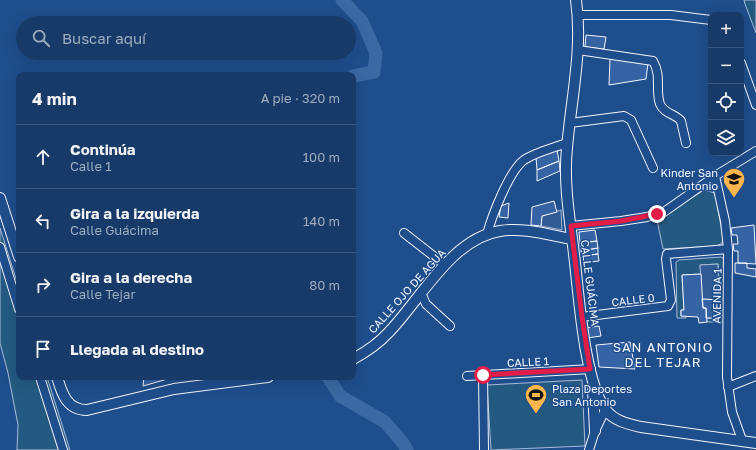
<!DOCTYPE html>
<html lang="es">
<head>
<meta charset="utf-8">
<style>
  :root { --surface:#173a69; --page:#20416f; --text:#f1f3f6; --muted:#9eadc0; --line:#36547d }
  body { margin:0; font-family:"Golos Text",sans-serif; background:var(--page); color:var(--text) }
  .controls { position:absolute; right:12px; top:12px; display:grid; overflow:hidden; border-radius:8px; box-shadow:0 4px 16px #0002 }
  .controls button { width:36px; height:36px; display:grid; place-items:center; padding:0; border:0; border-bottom:1px solid var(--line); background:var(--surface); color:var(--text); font:20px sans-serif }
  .stop { position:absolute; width:12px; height:12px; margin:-9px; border:3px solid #e11d48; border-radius:50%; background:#fff }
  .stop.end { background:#e11d48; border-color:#fff; box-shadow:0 1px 4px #0008 }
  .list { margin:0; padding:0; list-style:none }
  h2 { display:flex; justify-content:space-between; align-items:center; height:52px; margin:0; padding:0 16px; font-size:17px }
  h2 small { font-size:13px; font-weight:400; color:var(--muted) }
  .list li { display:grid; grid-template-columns:26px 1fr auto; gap:12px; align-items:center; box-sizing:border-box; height:64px; padding:0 16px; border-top:1px solid var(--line) }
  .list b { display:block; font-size:15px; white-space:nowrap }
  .list p { margin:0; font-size:13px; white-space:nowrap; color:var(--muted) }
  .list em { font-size:13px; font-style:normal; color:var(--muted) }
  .icon { flex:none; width:22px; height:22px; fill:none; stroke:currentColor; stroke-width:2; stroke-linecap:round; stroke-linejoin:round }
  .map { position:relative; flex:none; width:756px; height:450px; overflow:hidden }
  .search { position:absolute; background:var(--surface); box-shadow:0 4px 16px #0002; left:16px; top:16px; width:340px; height:44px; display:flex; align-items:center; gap:10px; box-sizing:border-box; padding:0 14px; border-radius:22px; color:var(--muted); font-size:15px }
  .panel { position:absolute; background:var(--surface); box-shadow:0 4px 16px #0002; left:16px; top:72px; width:340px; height:308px; border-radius:8px }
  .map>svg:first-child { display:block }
  .green { fill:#245a82; stroke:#a8bbd7 }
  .parking { fill:#305b95; stroke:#a8bbd7 }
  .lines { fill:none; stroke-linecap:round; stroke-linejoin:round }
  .river { stroke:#3b69a3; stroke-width:13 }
  .building { fill:#3563a3; stroke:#f2f6ff }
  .minor-casing { stroke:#f2f6ff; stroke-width:10 }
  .major-casing { stroke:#f2f6ff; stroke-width:12 }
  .minor { stroke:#1f4e8c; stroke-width:8 }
  .major { stroke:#1f4e8c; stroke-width:10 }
  .route { stroke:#e11d48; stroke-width:5 }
  .labels { text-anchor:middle; stroke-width:3; stroke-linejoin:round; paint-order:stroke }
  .poi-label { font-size:11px; fill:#f2f6ff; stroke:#1f4e8c; text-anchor:end }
  .street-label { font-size:11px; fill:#f2f6ff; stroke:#1f4e8c }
  .quarter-label { font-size:13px; letter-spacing:1px; fill:#f2f6ff; stroke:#1f4e8c }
</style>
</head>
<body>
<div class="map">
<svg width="756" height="450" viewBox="0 0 756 450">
  <rect width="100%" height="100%" fill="#1f4e8c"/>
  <!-- green -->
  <path class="green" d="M744,0H756V33L745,4Z
    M704,190L715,193L723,237L722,243L717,246L663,249L657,220Z
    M0,228L19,288V377H47L70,450H17L18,425L8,373L0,343Z
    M721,257L724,259V322H707L706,318H721L718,264L700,265L701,274L682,275L684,310H681V316H686V318H677L676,262L679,260Z
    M582,380L585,446L491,450L487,385Z"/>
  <!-- parking -->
  <path class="parking" d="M561,210L562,230L541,226L542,216Z
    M718,264L719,300L702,299L700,265Z"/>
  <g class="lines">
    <!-- river -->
    <path class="river" d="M342,0L362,21L376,53L374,72L353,76
      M328,377L340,396L385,422L403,443L407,450"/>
  </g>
  <!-- building -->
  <path class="building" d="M586,35L606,37L604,49L585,47Z
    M610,58L648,63L646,79L609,85Z
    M557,150L559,161L537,170L536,157Z
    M559,161L560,171L537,181V170Z
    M554,201L557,212L542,216L541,226L531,225L532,207Z
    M509,203L508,218L499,217L501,206Z
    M754,225L756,264L738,263V251H734L733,244H738L737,235H732L731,228Z
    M595,230L597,241L580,243L579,232Z
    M597,241L598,248L581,251L580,243Z
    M598,248V254L582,256L581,251Z
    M598,254L599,261L583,263L582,256Z
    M735,263H747V268L756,269V277L735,273Z
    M701,274L703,308H706L707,322L699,323L698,317L681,316V310H684L682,275Z
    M702,299L719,300L721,318H706V308H703Z
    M599,326L601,336L587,338L586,328Z
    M630,342L635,369L599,367L596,345Z
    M144,377H170L171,378L143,386Z"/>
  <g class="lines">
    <!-- minor casing -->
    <g class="minor-casing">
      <path id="minor" d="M578,15H671L711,20
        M578,50L653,61C662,76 655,90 660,104C664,114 676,114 681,121L686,143
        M741,63L756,105
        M570,123L624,116L631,120L653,168
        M715,176L725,221L728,249L727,377L732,412L742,440
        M571,226L621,221L647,217L664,212L715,176L756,151
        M404,233L445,265
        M487,234C492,216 509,171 524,160C536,152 553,148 567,143
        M0,247L19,309
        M421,293L426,304L450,326
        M581,317L668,306L671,300L666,259L667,254L728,249
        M483,375L484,450
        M467,376L591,369
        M40,377L63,450
        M728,387L756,376
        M589,450L595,431L605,410"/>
    </g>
    <!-- major casing -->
    <g class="major-casing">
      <path id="major" d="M576,0C583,50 571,99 567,148C563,186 571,225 575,263C579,298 585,384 606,410C614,421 628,424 641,427L756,443
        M0,198L19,257
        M353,359C366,352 379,343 389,332C420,300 452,238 500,231C523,227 549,235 572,239
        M57,377C62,394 67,410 87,410L174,389L268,377
        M593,390L595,431"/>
    </g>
    <!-- minor -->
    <use href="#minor" class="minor"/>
    <!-- major -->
    <use href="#major" class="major"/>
  </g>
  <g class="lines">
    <!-- route -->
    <path class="route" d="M483,375L590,369L582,317L571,226L621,221L657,214"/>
  </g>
  <!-- icons -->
  <defs>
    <g id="school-pin" transform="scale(1.15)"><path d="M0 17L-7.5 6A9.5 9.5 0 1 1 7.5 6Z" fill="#ffb74d" stroke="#1f4e8c"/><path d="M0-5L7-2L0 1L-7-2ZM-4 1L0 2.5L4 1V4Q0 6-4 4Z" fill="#111"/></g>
    <g id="stadium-pin" transform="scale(1.15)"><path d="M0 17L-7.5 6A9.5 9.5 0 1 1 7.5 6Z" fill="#ffb74d" stroke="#1f4e8c"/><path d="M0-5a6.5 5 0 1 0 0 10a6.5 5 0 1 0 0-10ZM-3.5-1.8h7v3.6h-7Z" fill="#111"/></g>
  </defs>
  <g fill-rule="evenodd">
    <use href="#school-pin" x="734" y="179"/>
    <use href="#stadium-pin" x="536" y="395"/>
  </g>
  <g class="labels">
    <!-- poi labels -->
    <g class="poi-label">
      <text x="718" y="177">Kinder San<tspan x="718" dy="13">Antonio</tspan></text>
      <text x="552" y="393" text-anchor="start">Plaza Deportes<tspan x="552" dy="13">San Antonio</tspan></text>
    </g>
    <!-- street labels -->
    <g class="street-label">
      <text transform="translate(590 283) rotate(83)" y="4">CALLE GUÁCIMA</text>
      <text transform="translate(407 291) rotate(-48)" y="4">CALLE OJO DE AGUA</text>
      <text transform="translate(717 296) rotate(-89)" y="4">AVENIDA 1</text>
      <text transform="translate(633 300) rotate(-7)" y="4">CALLE 0</text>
      <text transform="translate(528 362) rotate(-3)" y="4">CALLE 1</text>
    </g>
    <!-- quarter labels -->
    <g class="quarter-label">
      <text x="663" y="352">SAN ANTONIO<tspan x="663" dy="15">DEL TEJAR</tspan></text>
    </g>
  </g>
</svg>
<div class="controls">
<button>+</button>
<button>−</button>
<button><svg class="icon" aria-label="locate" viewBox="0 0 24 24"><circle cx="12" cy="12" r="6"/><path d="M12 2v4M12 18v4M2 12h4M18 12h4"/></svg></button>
<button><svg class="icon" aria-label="layers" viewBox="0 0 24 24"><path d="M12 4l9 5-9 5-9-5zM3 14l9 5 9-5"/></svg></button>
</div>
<div class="stop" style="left:483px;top:375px"></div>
<div class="stop end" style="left:657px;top:214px"></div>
<div class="search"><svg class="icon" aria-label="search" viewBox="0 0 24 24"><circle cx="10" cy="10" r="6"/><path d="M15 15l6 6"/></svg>Buscar aquí</div>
<section class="panel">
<h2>4 min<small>A pie · 320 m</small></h2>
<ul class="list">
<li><svg class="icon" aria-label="ahead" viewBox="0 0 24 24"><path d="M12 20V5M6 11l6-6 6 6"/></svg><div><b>Continúa</b><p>Calle 1</p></div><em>100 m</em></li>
<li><svg class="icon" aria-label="left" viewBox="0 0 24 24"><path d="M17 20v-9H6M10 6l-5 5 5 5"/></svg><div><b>Gira a la izquierda</b><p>Calle Guácima</p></div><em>140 m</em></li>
<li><svg class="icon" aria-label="right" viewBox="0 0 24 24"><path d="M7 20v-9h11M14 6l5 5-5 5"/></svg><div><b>Gira a la derecha</b><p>Calle Tejar</p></div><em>80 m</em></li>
<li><svg class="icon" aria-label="arrive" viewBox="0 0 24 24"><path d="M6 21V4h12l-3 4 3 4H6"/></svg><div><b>Llegada al destino</b></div></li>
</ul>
</section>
</div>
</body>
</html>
